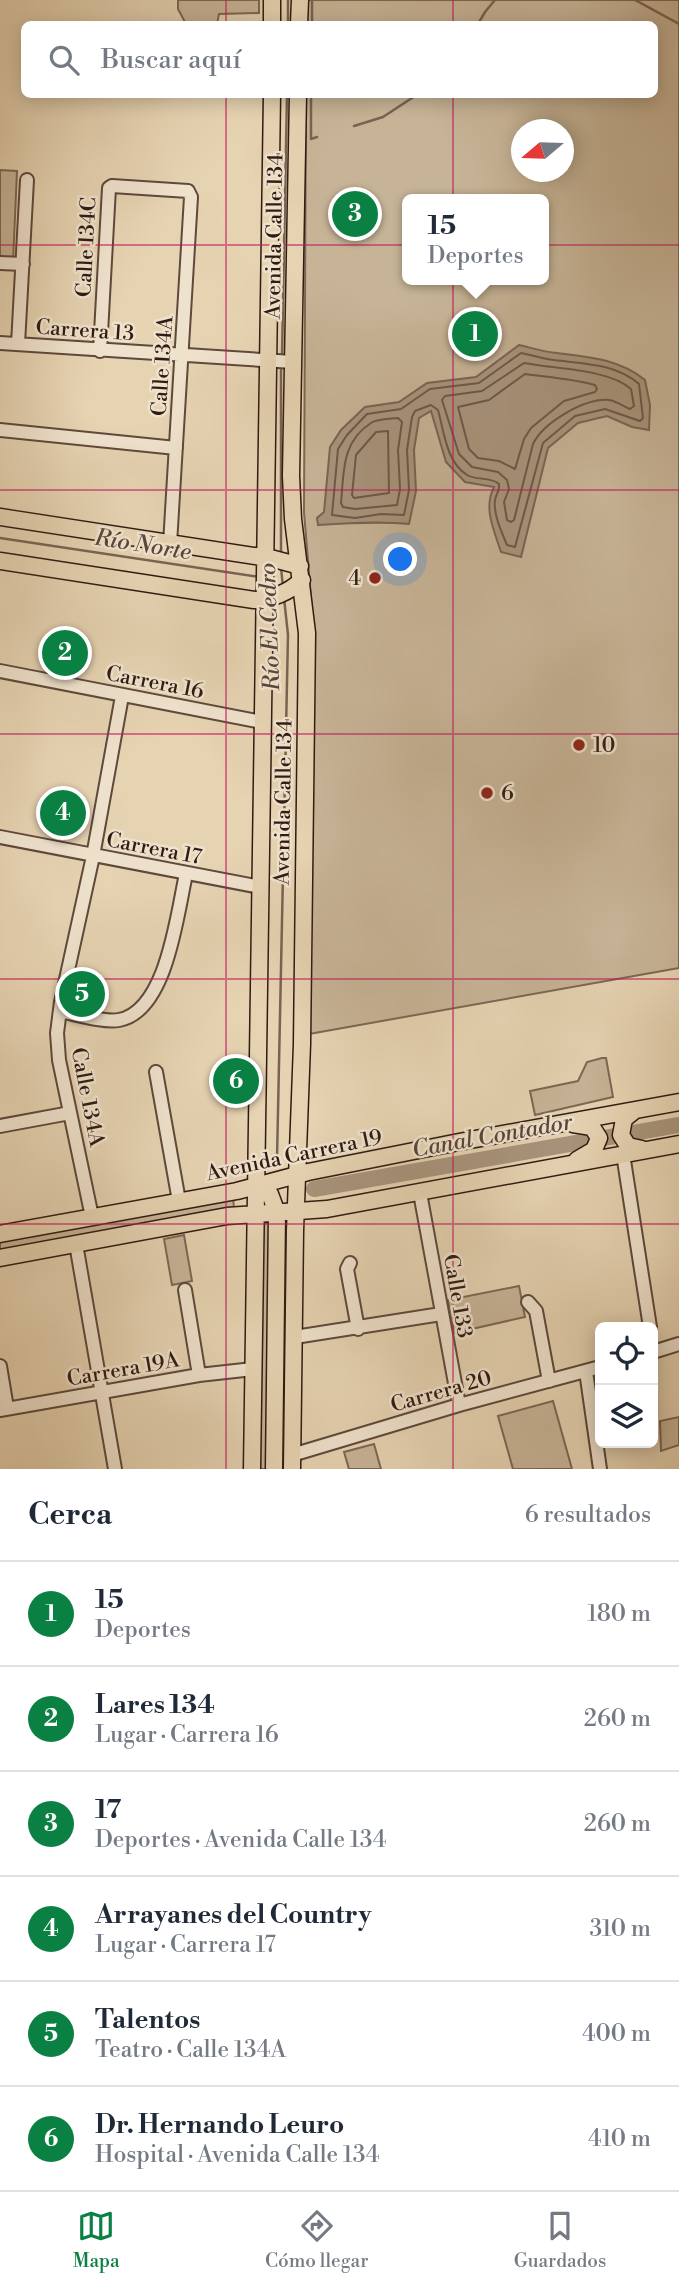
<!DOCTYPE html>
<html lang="es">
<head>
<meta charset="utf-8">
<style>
  :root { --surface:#fff; --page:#f6f6f7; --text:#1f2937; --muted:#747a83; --line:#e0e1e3; --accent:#0b8043 }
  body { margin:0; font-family:"Libre Bodoni",serif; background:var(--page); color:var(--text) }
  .controls { position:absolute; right:21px; bottom:21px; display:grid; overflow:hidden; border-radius:10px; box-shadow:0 4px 18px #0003 }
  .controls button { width:63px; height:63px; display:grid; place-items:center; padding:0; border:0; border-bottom:2px solid var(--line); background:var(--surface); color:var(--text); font:35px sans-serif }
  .compass { position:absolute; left:511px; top:119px; width:63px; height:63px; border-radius:50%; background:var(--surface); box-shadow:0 4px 18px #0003; rotate:251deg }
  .you { position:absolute; left:401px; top:560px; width:24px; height:24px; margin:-18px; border:5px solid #fff; border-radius:50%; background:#1a73e8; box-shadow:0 0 0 10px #1a73e833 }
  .badge { display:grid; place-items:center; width:46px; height:46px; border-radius:50%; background:var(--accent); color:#fff; font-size:23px; font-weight:700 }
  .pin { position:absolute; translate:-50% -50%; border:4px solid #fff; box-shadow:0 2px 7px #0006 }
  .popup { position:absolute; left:402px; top:194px; width:147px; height:91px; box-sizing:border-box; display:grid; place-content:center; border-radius:10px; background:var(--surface); filter:drop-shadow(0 2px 5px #0005); font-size:23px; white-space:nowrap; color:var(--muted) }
  .popup b { font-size:26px; color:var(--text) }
  .popup::after { content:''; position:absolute; left:50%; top:100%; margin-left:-14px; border:14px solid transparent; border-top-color:var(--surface) }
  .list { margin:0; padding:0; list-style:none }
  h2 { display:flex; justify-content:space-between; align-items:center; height:91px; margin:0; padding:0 28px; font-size:30px }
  h2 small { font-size:23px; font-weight:400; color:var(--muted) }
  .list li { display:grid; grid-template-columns:46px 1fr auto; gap:21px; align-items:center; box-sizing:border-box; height:105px; padding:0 28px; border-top:2px solid var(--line) }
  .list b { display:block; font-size:26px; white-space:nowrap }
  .list p { margin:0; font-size:23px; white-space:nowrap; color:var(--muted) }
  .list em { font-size:23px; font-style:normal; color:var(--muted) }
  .icon { flex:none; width:38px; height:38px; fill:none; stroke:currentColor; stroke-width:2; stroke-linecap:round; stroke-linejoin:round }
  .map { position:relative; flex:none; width:679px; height:1469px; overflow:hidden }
  .search { position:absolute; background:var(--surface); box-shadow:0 4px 18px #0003; left:21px; right:21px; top:21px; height:77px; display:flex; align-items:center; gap:18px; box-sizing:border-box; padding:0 24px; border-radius:10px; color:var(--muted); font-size:26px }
  .sheet { height:721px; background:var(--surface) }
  nav { display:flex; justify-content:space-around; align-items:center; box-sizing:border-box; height:98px; border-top:2px solid var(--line); background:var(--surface); font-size:19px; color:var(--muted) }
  nav a { display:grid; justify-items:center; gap:4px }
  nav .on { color:var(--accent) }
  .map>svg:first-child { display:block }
  .green { fill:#c7b497; stroke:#7c6855; stroke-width:2; fill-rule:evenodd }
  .water { fill:#a8947c; stroke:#786452; stroke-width:2 }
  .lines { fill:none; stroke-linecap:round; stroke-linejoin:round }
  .shore { stroke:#6c5848; stroke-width:2 }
  .stream { stroke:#786452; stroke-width:2.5 }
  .river { stroke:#a8947c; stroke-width:16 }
  .minor-casing { stroke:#5e493b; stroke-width:16 }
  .major-casing { stroke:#301b13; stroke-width:19 }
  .minor { stroke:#efe2cd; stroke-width:12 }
  .major { stroke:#e6d3b2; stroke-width:16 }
  .grid { fill:none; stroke:#c2185b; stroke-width:2; stroke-opacity:0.55 }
  .poi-dot { fill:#8f2418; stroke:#efe2cd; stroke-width:2.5 }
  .labels { text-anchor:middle; stroke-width:5; stroke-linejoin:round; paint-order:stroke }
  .street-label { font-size:21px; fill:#301b13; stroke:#efe2cd }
  .poi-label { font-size:21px; fill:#301b13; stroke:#efe2cd; text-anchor:start }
  .water-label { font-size:23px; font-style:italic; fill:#5a4538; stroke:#efe2cd }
</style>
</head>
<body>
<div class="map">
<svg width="679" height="1469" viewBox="0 0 679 1469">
  <rect width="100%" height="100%" fill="#e6d3b2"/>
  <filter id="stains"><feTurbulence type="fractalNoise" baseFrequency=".00286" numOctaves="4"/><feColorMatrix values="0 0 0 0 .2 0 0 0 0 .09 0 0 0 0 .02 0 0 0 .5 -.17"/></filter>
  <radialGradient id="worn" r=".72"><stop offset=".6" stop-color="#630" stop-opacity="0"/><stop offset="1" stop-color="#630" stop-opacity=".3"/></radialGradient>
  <!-- green -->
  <path class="green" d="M178,0H259V13L219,14L217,24H186L178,9Z
    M307,0H679V968L309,1034L313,622L304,512L306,95L654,94V24H307ZM522,130H564V172H522ZM407,199H543V280H407Z
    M0,170L17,171L13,262L0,261Z
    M602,1058H606L613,1097L535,1115L530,1091L578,1081L587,1062Z
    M233,1195L234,1210L0,1253V1240Z
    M270,1223L266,1469H255L258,1224Z
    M184,1235L192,1281L172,1285L164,1239Z
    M519,1286L525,1317L454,1333L448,1300Z
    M553,1401L572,1469H513L498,1416Z
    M679,1417V1445L661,1451L660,1421Z
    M374,1444L381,1469H349L344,1452Z"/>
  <!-- water -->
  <path class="water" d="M519,345C532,348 544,352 557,353C589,357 619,359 645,380L650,405L649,430L632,427L607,416L578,423L548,448L521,557L501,552C494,530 483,508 494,487L465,482L446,462L431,411L419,418L414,450L416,491L409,524C380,521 348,523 318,525L317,518L324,512L330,447L341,430L365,407L399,402L427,383L476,377Z"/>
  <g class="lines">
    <!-- shore -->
    <path class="shore" d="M521,353C532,355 543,359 554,360C583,364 615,363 639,384L643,418L640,421L605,409L575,416L543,443L515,547L507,545C502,533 493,514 495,500C496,493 500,492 499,484C490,476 477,481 467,475C446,462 444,431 438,410L431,405L415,411L412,417L407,450L409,490L404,515L381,514L355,518L332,515L338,449L347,435L367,414L401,409L430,389L479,383Z
      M524,363C554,369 609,369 631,389L634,406L630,409C623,406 616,401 609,400C584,398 543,423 533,444L514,520L511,522L507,520L504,502L509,489L507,480L498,472L472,467L459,454L442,400L445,396L482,391Z
      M525,374C547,377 575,379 595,385L597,389L595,392L564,401L531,428L524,439L515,469L499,461L478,458L469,449L458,407L489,400Z
      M398,418L402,422L398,450L400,489L397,505L355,509L343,507L341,503C344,473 341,442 371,423C377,419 390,419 398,418Z
      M388,431L389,493L354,498L352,495L356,455L376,432Z"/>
    <!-- stream -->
    <path class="stream" d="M635,0L679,24
      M288,24V0
      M312,24V0
      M478,24L485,12L495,0
      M311,94V139L317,137
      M354,126L383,117L418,94
      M282,357L287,94
      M0,538L260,577
      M281,553V364
      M281,567L283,588
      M277,1159L288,635L284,598"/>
    <!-- river -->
    <path class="river" d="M314,1189L679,1125"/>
    <!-- minor casing -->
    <g class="minor-casing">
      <path id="minor" d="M0,263L23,264
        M0,343L293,362
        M18,344L27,180
        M100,351L109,188L112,186L188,191L191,197L170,544
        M0,430L176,448
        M0,671L262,722
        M0,837L260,887
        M60,1011C75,1014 104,1023 119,1020C167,1011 177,914 186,874
        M156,1072L179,1201
        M0,1126L70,1113
        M623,1154L650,1327
        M420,1193L459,1405
        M92,1217L59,1060L57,1033L61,1002L93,856L122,696
        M76,1244L115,1469
        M350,1263L347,1269L358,1329
        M185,1290L199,1375
        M528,1302L536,1311L549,1381
        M295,1337L441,1314
        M653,1352L679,1344
        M0,1366L7,1408
        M586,1371L600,1469
        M0,1410L199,1375L253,1369
        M292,1455L459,1405L600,1367"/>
    </g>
    <!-- major casing -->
    <g class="major-casing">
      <path id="major" d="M272,0V24
        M299,24L300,0
        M0,517L274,559L300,566
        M0,561L254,600C273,599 288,593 302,580
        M634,1111L624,1119L621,1135L628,1146L642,1149
        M573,1124L592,1127L599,1138L594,1150L577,1160
        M255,1186L270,1194L277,1213L274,1469
        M0,1234L237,1191L308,1172L459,1142L679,1102
        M0,1258L227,1216L327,1209L679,1144
        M252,1469L272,94
        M292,1469L295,1231L302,1044L307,633L293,519L291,476L298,94"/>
    </g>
    <!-- minor -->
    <use href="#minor" class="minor"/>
    <!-- major -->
    <use href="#major" class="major"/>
  </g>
  <!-- grid -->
  <path class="grid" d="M226,0V24M453,0V24M226,94V1469M453,94V1469M0,245H679M0,490H679M0,734H679M0,979H679M0,1224H679"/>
  <!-- markers -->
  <g class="poi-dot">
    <circle cx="375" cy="578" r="7"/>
    <circle cx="579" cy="745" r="7"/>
    <circle cx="487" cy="793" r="7"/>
  </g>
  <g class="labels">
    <!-- street labels -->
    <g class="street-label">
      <text transform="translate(274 236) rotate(-89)" y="7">Avenida Calle 134</text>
      <text transform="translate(86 247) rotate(-87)" y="7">Calle 134C</text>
      <text transform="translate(85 330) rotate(4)" y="7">Carrera 13</text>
      <text transform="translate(162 366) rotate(-86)" y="7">Calle 134A</text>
      <text transform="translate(155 682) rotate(11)" y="7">Carrera 16</text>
      <text transform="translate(283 802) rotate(-89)" y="7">Avenida Calle 134</text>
      <text transform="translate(154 848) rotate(11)" y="7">Carrera 17</text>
      <text transform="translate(88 1097) rotate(79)" y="7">Calle 134A</text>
      <text transform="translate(294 1155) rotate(-12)" y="7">Avenida Carrera 19</text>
      <text transform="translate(458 1296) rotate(80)" y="7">Calle 133</text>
      <text transform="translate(123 1369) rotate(-10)" y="7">Carrera 19A</text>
      <text transform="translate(441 1391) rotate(-16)" y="7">Carrera 20</text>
    </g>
    <!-- poi labels -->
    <g class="poi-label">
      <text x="361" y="585" text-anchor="end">4</text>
      <text x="593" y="752">10</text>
      <text x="501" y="800">6</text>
    </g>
    <!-- water labels -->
    <g class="water-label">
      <text transform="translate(143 544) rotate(9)" y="8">Río Norte</text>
      <text transform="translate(269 627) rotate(-92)" y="8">Río El Cedro</text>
      <text transform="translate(492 1135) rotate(-10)" y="8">Canal Contador</text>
    </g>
  </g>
  <rect width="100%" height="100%" filter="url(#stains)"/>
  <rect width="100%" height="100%" fill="url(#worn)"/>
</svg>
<div class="controls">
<button><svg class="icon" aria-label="locate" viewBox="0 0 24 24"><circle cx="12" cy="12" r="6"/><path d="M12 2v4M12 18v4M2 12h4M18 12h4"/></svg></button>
<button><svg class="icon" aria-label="layers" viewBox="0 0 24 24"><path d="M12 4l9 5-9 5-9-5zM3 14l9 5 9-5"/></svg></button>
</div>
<svg class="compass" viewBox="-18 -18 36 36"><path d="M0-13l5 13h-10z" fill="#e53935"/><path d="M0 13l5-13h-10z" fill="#747a83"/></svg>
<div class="you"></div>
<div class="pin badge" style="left:475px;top:334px">1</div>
<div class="popup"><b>15</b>Deportes</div>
<div class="pin badge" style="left:65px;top:653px">2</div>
<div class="pin badge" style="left:355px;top:214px">3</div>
<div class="pin badge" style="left:63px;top:813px">4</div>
<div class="pin badge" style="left:82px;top:994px">5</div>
<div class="pin badge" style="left:236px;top:1081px">6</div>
<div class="search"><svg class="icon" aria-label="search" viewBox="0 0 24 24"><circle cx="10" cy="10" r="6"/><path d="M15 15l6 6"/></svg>Buscar aquí</div>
</div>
<section class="sheet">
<h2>Cerca<small>6 resultados</small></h2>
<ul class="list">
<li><span class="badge">1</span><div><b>15</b><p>Deportes</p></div><em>180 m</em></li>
<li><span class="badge">2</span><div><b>Lares 134</b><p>Lugar · Carrera 16</p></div><em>260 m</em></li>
<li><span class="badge">3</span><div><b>17</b><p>Deportes · Avenida Calle 134</p></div><em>260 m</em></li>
<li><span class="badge">4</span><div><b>Arrayanes del Country</b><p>Lugar · Carrera 17</p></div><em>310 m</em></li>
<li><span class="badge">5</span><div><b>Talentos</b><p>Teatro · Calle 134A</p></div><em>400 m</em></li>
<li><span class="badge">6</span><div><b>Dr. Hernando Leuro</b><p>Hospital · Avenida Calle 134</p></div><em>410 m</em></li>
</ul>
</section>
<nav>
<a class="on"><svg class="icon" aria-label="map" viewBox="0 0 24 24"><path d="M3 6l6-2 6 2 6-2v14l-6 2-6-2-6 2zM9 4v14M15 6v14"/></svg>Mapa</a>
<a><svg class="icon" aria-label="directions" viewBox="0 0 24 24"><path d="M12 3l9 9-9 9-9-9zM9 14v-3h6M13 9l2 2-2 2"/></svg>Cómo llegar</a>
<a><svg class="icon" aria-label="saved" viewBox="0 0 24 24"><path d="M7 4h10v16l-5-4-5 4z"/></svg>Guardados</a>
</nav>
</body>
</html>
